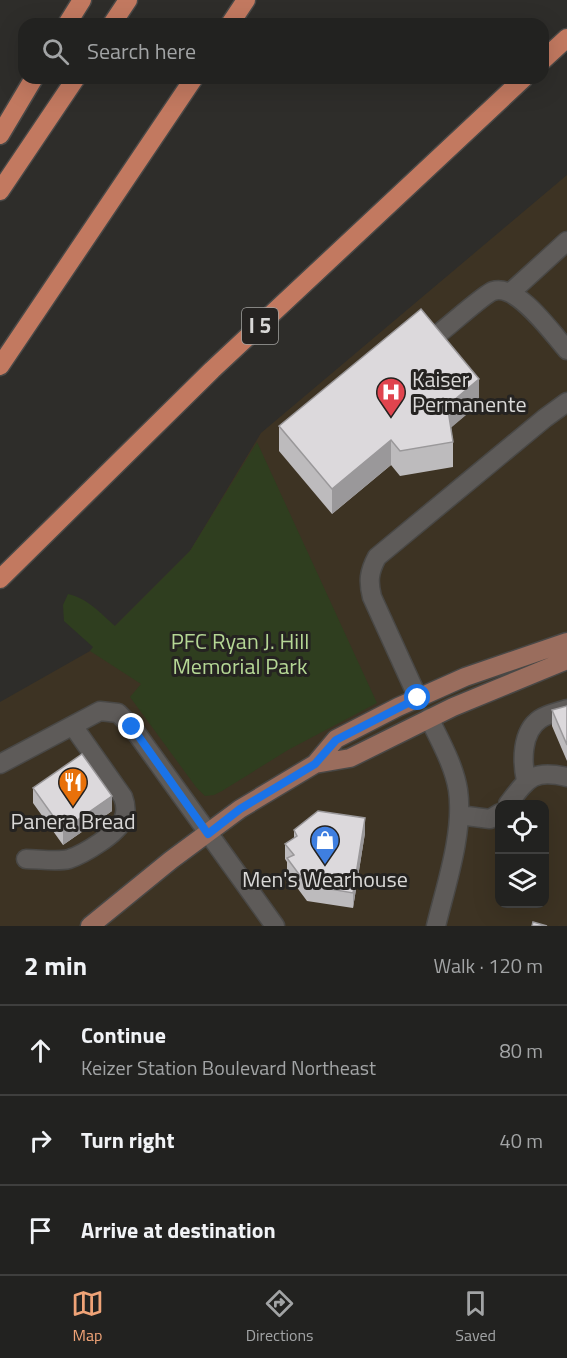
<!DOCTYPE html>
<html lang="en">
<head>
<meta charset="utf-8">
<style>
  :root { --surface:#222220; --page:#2e2f2d; --text:#f1f3f6; --muted:#a2a4a5; --line:#3f3f3e; --accent:#efa377 }
  body { margin:0; font-family:"Titillium Web",sans-serif; background:var(--page); color:var(--text) }
  .controls { position:absolute; right:18px; bottom:18px; display:grid; overflow:hidden; border-radius:12px; box-shadow:0 6px 24px #0002 }
  .controls button { width:54px; height:54px; display:grid; place-items:center; padding:0; border:0; border-bottom:2px solid var(--line); background:var(--surface); color:var(--text); font:30px sans-serif }
  .stop { position:absolute; width:18px; height:18px; margin:-14px; border:4px solid #1a73e8; border-radius:50%; background:#fff }
  .stop.end { background:#1a73e8; border-color:#fff; box-shadow:0 2px 6px #0008 }
  .list { margin:0; padding:0; list-style:none }
  h2 { display:flex; justify-content:space-between; align-items:center; height:78px; margin:0; padding:0 24px; font-size:26px }
  h2 small { font-size:20px; font-weight:400; color:var(--muted) }
  .list li { display:grid; grid-template-columns:39px 1fr auto; gap:18px; align-items:center; box-sizing:border-box; height:90px; padding:0 24px; border-top:2px solid var(--line) }
  .list b { display:block; font-size:22px; white-space:nowrap }
  .list p { margin:0; font-size:20px; white-space:nowrap; color:var(--muted) }
  .list em { font-size:20px; font-style:normal; color:var(--muted) }
  .icon { flex:none; width:33px; height:33px; fill:none; stroke:currentColor; stroke-width:2; stroke-linecap:round; stroke-linejoin:round }
  .map { position:relative; flex:none; width:567px; height:926px; overflow:hidden }
  .search { position:absolute; background:var(--surface); box-shadow:0 6px 24px #0002; left:18px; right:18px; top:18px; height:66px; display:flex; align-items:center; gap:15px; box-sizing:border-box; padding:0 21px; border-radius:18px; color:var(--muted); font-size:22px }
  .sheet { height:348px; background:var(--surface) }
  nav { display:flex; justify-content:space-around; align-items:center; box-sizing:border-box; height:84px; border-top:2px solid var(--line); background:var(--surface); font-size:16px; color:var(--muted) }
  nav a { display:grid; justify-items:center; gap:3px }
  nav .on { color:var(--accent) }
  .map>svg:first-child { display:block }
  .commercial { fill:#3d3323; fill-rule:evenodd }
  .green { fill:#2f3e1f }
  .lines { fill:none; stroke-linecap:round; stroke-linejoin:round }
  .minor-casing { stroke:#494846; stroke-width:21 }
  .major-casing { stroke:#494846; stroke-width:21 }
  .highway-casing { stroke:#494846; stroke-width:21 }
  .minor { stroke:#5e5b59; stroke-width:18 }
  .major { stroke:#9a6d5d; stroke-width:18 }
  .highway { stroke:#c27960; stroke-width:18 }
  .wall { fill:#bdbbbd }
  .shaded-wall { fill:#9a989a }
  .building { fill:#dcd9dc; stroke:#9a989a; stroke-width:1.5 }
  .route { stroke:#1a73e8; stroke-width:8 }
  .labels { text-anchor:middle; stroke-width:6; stroke-linejoin:round; paint-order:stroke }
  .shield { fill:#252321; stroke:#a3a2a0; stroke-width:1.5 }
  .shield-label { font-size:21px; font-weight:bold; fill:#d9d8d7 }
  .poi-label { font-size:22px; fill:#d9d8d7; stroke:#252321 }
  .park-label { font-size:22px; fill:#b5d795; stroke:#252321 }
</style>
</head>
<body>
<div class="map">
<svg width="567" height="926" viewBox="0 0 567 926">
  <rect width="100%" height="100%" fill="#2e2d2a"/>
  <!-- commercial -->
  <path class="commercial" d="M567,175V926H0V702L90,651L190,551L261,433ZM500,804H544V904H500Z"/>
  <!-- green -->
  <path class="green" d="M257,442L377,703L288,750L222,791L214,795L205,796L196,787L130,697L141,684L90,651L93,647L64,621L63,605L68,594C89,599 100,613 115,626L190,551Z"/>
  <g class="lines">
    <!-- minor casing -->
    <g class="minor-casing">
      <path id="minor" d="M510,293L567,241
        M437,335C448,327 484,294 493,291C517,283 552,333 567,350
        M418,698L372,597C368,581 369,572 377,557L545,418L567,402
        M429,718C440,741 454,765 458,790C464,832 446,885 436,926
        M0,764L100,711L118,713L132,727L275,926
        M526,781C522,762 521,732 540,719C547,714 558,712 567,709
        M508,804C528,778 533,769 567,777
        M459,815L490,819L500,813
        M26,859C39,859 57,862 69,859C84,854 117,834 123,820C127,812 126,805 123,797L73,726"/>
    </g>
    <!-- major casing -->
    <g class="major-casing">
      <path id="major" d="M315,764L350,758L453,707L567,660
        M90,926L171,860L240,809L315,764L336,739L398,707L465,677L567,642"/>
    </g>
    <!-- highway casing -->
    <g class="highway-casing">
      <path id="highway" d="M67,24L82,0
        M112,24L128,0
        M230,24L246,0
        M543,60L567,38
        M0,135L34,78
        M0,191L76,78
        M0,366L194,78
        M0,579L212,370L524,78"/>
    </g>
    <!-- minor -->
    <use href="#minor" class="minor"/>
    <!-- major -->
    <use href="#major" class="major"/>
    <!-- highway -->
    <use href="#highway" class="highway"/>
  </g>
  <!-- wall -->
  <path class="wall" d="M479,404L451,427L453,442V467L400,476L391,465L332,514L279,451V426Z
    M567,706V761L552,726V710Z
    M33,788L112,811L63,845L33,803Z
    M294,830L365,833L353,908L307,901L287,874V862L285,859V844L294,838Z"/>
  <!-- shaded-wall -->
  <path class="shaded-wall" d="M479,379V404L446,432V407Z
    M391,440V465L332,514V489Z
    M112,796V811L63,845V830Z
    M365,818V833L353,908V893Z"/>
  <!-- building -->
  <path class="building" d="M421,309L479,379L446,407L448,410L453,442L400,451L391,440L332,489L279,426Z
    M567,706V745L552,710Z
    M82,754L112,796L63,830L33,788Z
    M318,811L365,818L353,893L307,885L287,858L294,855L285,844L297,836L294,830Z
    M533,922L547,926H532Z"/>
  <g class="lines">
    <!-- route -->
    <path class="route" d="M132,727L208,834L240,809L315,764L336,740L418,698"/>
  </g>
  <!-- icons -->
  <defs>
    <g id="hospital-pin" transform="scale(1.5)"><path d="M0 17L-7.5 6A9.5 9.5 0 1 1 7.5 6Z" fill="#e0444e" stroke="#252321"/><path d="M-5-5h3v3.5h4V-5h3V5h-3V1.5h-4V5h-3Z" fill="#fff"/></g>
    <g id="restaurant-pin" transform="scale(1.5)"><path d="M0 17L-7.5 6A9.5 9.5 0 1 1 7.5 6Z" fill="#e8710a" stroke="#252321"/><path d="M-5-6h1v4h1v-4h1v4h1v-4h1v5L-1.5 .5V6h-2V.5L-5-1ZM5-6V6H3V1.5H1.5Q1.5-4 5-6Z" fill="#fff"/></g>
    <g id="shop-pin" transform="scale(1.5)"><path d="M0 17L-7.5 6A9.5 9.5 0 1 1 7.5 6Z" fill="#3f7fe0" stroke="#252321"/><path d="M-5-2.5h2.3a2.7 3.5 0 0 1 5.4 0H5L5.5 6h-11ZM-1.5-2.5h3a1.5 2.3 0 0 0-3 0Z" fill="#fff"/></g>
  </defs>
  <g fill-rule="evenodd">
    <use href="#hospital-pin" x="391" y="392"/>
    <use href="#restaurant-pin" x="73" y="782"/>
    <use href="#shop-pin" x="325" y="840"/>
  </g>
  <g class="labels">
    <!-- shield labels -->
    <rect class="shield" x="242" y="308" width="36" height="36" rx="4.5"/>
    <g class="shield-label">
      <text x="260" y="333">I 5</text>
    </g>
    <!-- poi labels -->
    <g class="poi-label">
      <text x="412" y="387" text-anchor="start">Kaiser<tspan x="412" dy="25">Permanente</tspan></text>
      <text x="73" y="829">Panera Bread</text>
      <text x="325" y="887">Men's Wearhouse</text>
    </g>
    <!-- park labels -->
    <g class="park-label">
      <text x="240" y="649">PFC Ryan J. Hill<tspan x="240" dy="25">Memorial Park</tspan></text>
    </g>
  </g>
</svg>
<div class="controls">
<button><svg class="icon" aria-label="locate" viewBox="0 0 24 24"><circle cx="12" cy="12" r="6"/><path d="M12 2v4M12 18v4M2 12h4M18 12h4"/></svg></button>
<button><svg class="icon" aria-label="layers" viewBox="0 0 24 24"><path d="M12 4l9 5-9 5-9-5zM3 14l9 5 9-5"/></svg></button>
</div>
<div class="stop" style="left:418px;top:698px"></div>
<div class="stop end" style="left:132px;top:727px"></div>
<div class="search"><svg class="icon" aria-label="search" viewBox="0 0 24 24"><circle cx="10" cy="10" r="6"/><path d="M15 15l6 6"/></svg>Search here</div>
</div>
<section class="sheet">
<h2>2 min<small>Walk · 120 m</small></h2>
<ul class="list">
<li><svg class="icon" aria-label="ahead" viewBox="0 0 24 24"><path d="M12 20V5M6 11l6-6 6 6"/></svg><div><b>Continue</b><p>Keizer Station Boulevard Northeast</p></div><em>80 m</em></li>
<li><svg class="icon" aria-label="right" viewBox="0 0 24 24"><path d="M7 20v-9h11M14 6l5 5-5 5"/></svg><div><b>Turn right</b></div><em>40 m</em></li>
<li><svg class="icon" aria-label="arrive" viewBox="0 0 24 24"><path d="M6 21V4h12l-3 4 3 4H6"/></svg><div><b>Arrive at destination</b></div></li>
</ul>
</section>
<nav>
<a class="on"><svg class="icon" aria-label="map" viewBox="0 0 24 24"><path d="M3 6l6-2 6 2 6-2v14l-6 2-6-2-6 2zM9 4v14M15 6v14"/></svg>Map</a>
<a><svg class="icon" aria-label="directions" viewBox="0 0 24 24"><path d="M12 3l9 9-9 9-9-9zM9 14v-3h6M13 9l2 2-2 2"/></svg>Directions</a>
<a><svg class="icon" aria-label="saved" viewBox="0 0 24 24"><path d="M7 4h10v16l-5-4-5 4z"/></svg>Saved</a>
</nav>
</body>
</html>
